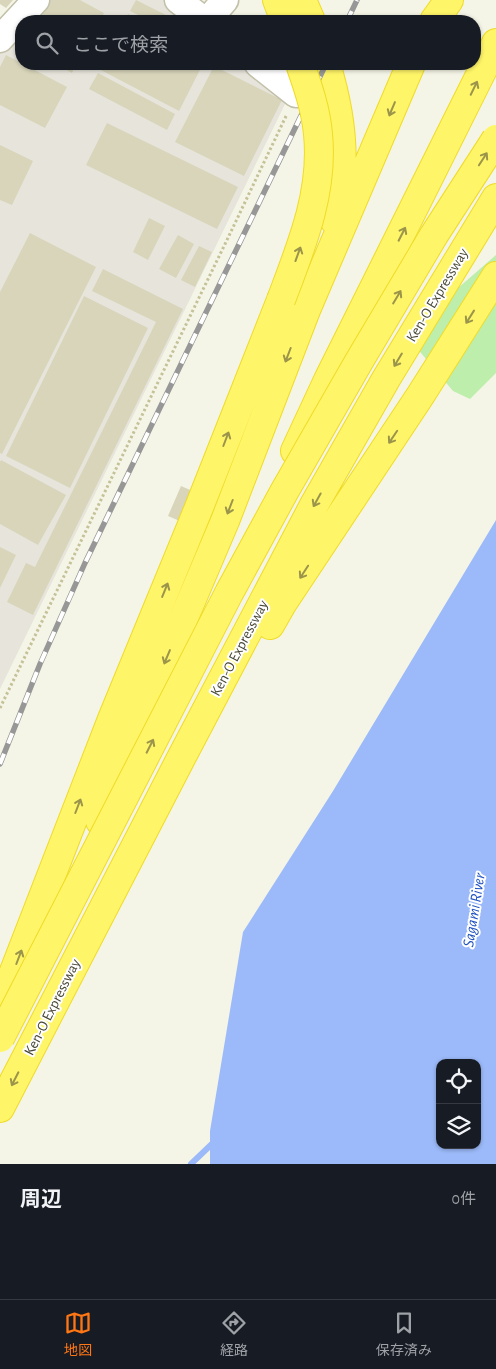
<!DOCTYPE html>
<html lang="ja">
<head>
<meta charset="utf-8">
<style>
  :root { --surface:#171b24; --page:#20242c; --text:#f1f3f6; --muted:#9ea1a6; --line:#363941; --accent:#ff7614 }
  body { margin:0; font-family:"Alegreya Sans","Noto Sans JP",sans-serif; background:var(--page); color:var(--text) }
  .controls { position:absolute; right:15px; bottom:15px; display:grid; overflow:hidden; border-radius:10px; box-shadow:0 1px 4px #0004 }
  .controls button { width:45px; height:45px; display:grid; place-items:center; padding:0; border:0; border-bottom:1px solid var(--line); background:var(--surface); color:var(--text); font:25px sans-serif }
  .list { margin:0; padding:0; list-style:none }
  h2 { display:flex; justify-content:space-between; align-items:center; height:65px; margin:0; padding:0 20px; font-size:21px }
  h2 small { font-size:16px; font-weight:400; color:var(--muted) }
  .icon { flex:none; width:28px; height:28px; fill:none; stroke:currentColor; stroke-width:2; stroke-linecap:round; stroke-linejoin:round }
  .map { position:relative; flex:none; width:496px; height:1164px; overflow:hidden }
  .search { position:absolute; background:var(--surface); box-shadow:0 1px 4px #0004; left:15px; right:15px; top:15px; height:55px; display:flex; align-items:center; gap:12px; box-sizing:border-box; padding:0 18px; border-radius:20px; color:var(--muted); font-size:19px }
  .sheet { height:135px; background:var(--surface) }
  nav { display:flex; justify-content:space-around; align-items:center; box-sizing:border-box; height:70px; border-top:1px solid var(--line); background:var(--surface); font-size:14px; color:var(--muted) }
  nav a { display:grid; justify-items:center; gap:2px }
  nav .on { color:var(--accent) }
  .map>svg:first-child { display:block }
  .industrial { fill:#e7e5db }
  .green { fill:#beeeab }
  .water { fill:#9cbaf9; fill-rule:evenodd }
  .lines { fill:none; stroke-linecap:round; stroke-linejoin:round }
  .stream { stroke:#9cbaf9; stroke-width:6 }
  .building { fill:#d8d5bb }
  .minor-casing { stroke:#c2c0a8; stroke-width:29 }
  .highway-casing { stroke:#efdb27; stroke-width:30 }
  .path { stroke:#c5c198; stroke-width:3; stroke-dasharray:2.5 2.5; stroke-linecap:butt }
  .minor { stroke:#fff; stroke-width:26 }
  .highway { stroke:#fff568; stroke-width:28 }
  .rail-casing { stroke:#979797; stroke-width:5.5 }
  .rail { stroke:#fff; stroke-width:4; stroke-dasharray:11; stroke-linecap:butt }
  .highway-bridge-casing { stroke:#efdb27; stroke-width:30; stroke-linecap:butt }
  .highway-bridge { stroke:#fff568; stroke-width:28 }
  .oneway { stroke:#9b954c }
  .labels { text-anchor:middle; stroke-width:4; stroke-linejoin:round; paint-order:stroke }
  .street-label { font-size:15px; fill:#494735; stroke:#fff }
  .water-label { font-size:16px; font-style:italic; fill:#2153c2; stroke:#fff }
</style>
</head>
<body>
<div class="map">
<svg width="496" height="1164" viewBox="0 0 496 1164">
  <rect width="100%" height="100%" fill="#f5f5e7"/>
  <!-- industrial -->
  <path class="industrial" d="M45,0H167L194,21H27Z
    M21,27V64H246L288,98L0,689V52Z"/>
  <!-- green -->
  <path class="green" d="M496,255V373L470,399L453,391L405,334Z"/>
  <!-- water -->
  <path class="water" d="M496,520V1164H210V1131L243,932L333,791ZM440,1063H477V1145H440Z"/>
  <g class="lines">
    <!-- stream -->
    <path class="stream" d="M191,1164L215,1141"/>
  </g>
  <!-- building -->
  <path class="building" d="M0,0H13L6,8L0,4Z
    M50,0H80L104,13L100,21H39Z
    M136,0L178,21H150L130,11Z
    M128,14L141,21H124Z
    M6,55L67,87L45,128L0,105V67Z
    M56,64H76L72,73Z
    M102,64H203L179,111L99,69Z
    M214,66L282,100L244,176L175,142Z
    M98,73L175,114L167,130L89,89Z
    M107,123L238,187L217,229L86,165Z
    M0,145L33,161L12,205L0,200Z
    M149,218L165,226L148,260L133,252Z
    M30,233L96,267L2,454L0,453V292Z
    M178,235L194,244L176,278L159,269Z
    M199,246L212,252L195,287L181,280Z
    M103,269L183,309L33,615L7,602L26,563L35,567L156,322L92,291Z
    M84,296L148,328L70,488L6,456Z
    M1,460L66,495L38,545L0,524V462Z
    M181,486L241,512L229,542L168,516Z
    M0,547L16,555L0,588Z"/>
  <g class="lines">
    <!-- minor casing -->
    <g class="minor-casing">
      <path id="minor" d="M178,0L205,21
        M207,21L225,0
        M0,39L36,0
        M258,64L296,94"/>
    </g>
    <!-- highway casing -->
    <g class="highway-casing">
      <path id="highway" d="M277,0L285,21
        M302,0L311,21
        M434,21L449,0
        M326,64C337,100 344,136 341,174C340,190 337,205 334,220
        M295,451L328,380L496,43
        M270,625L282,604L420,396L496,276
        M100,821L138,726L225,521L306,310L411,64
        M0,1002L13,974L112,719L198,510L281,300
        M0,1108L178,764L314,505L386,379L496,198"/>
    </g>
    <!-- path -->
    <path class="path" d="M0,708L226,242L287,114"/>
    <!-- minor -->
    <use href="#minor" class="minor"/>
    <!-- highway -->
    <use href="#highway" class="highway"/>
    <!-- rail casing -->
    <g class="rail-casing">
      <path id="rail" d="M347,21L357,0
        M0,764L40,664L85,563L326,64"/>
    </g>
    <!-- rail -->
    <use href="#rail" class="rail"/>
    <!-- highway-bridge casing -->
    <g class="highway-bridge-casing">
      <path id="highway-bridge" d="M281,300C301,247 324,192 318,134C316,110 308,87 300,64
        M0,1038L229,593L284,492L358,363L434,235L496,139"/>
    </g>
    <!-- highway-bridge -->
    <use href="#highway-bridge" class="highway-bridge"/>
  </g>
  <!-- one-way arrows -->
  <defs><path id="oneway-shaft" d="M-6 0H5M1.5-3L5.5 0L1.5 3" fill="none" stroke-width="1.6" stroke-linecap="round" stroke-linejoin="round" transform="scale(1.25)"/></defs>
  <g class="oneway">
    <use href="#oneway-shaft" transform="translate(474 88) rotate(-64)"/>
    <use href="#oneway-shaft" transform="translate(392 109) rotate(113)"/>
    <use href="#oneway-shaft" transform="translate(483 159) rotate(-57)"/>
    <use href="#oneway-shaft" transform="translate(402 234) rotate(-63)"/>
    <use href="#oneway-shaft" transform="translate(298 254) rotate(-70)"/>
    <use href="#oneway-shaft" transform="translate(397 297) rotate(-59)"/>
    <use href="#oneway-shaft" transform="translate(470 317) rotate(122)"/>
    <use href="#oneway-shaft" transform="translate(288 355) rotate(111)"/>
    <use href="#oneway-shaft" transform="translate(398 360) rotate(121)"/>
    <use href="#oneway-shaft" transform="translate(393 437) rotate(124)"/>
    <use href="#oneway-shaft" transform="translate(226 439) rotate(-69)"/>
    <use href="#oneway-shaft" transform="translate(317 500) rotate(119)"/>
    <use href="#oneway-shaft" transform="translate(230 507) rotate(111)"/>
    <use href="#oneway-shaft" transform="translate(304 572) rotate(123)"/>
    <use href="#oneway-shaft" transform="translate(165 590) rotate(-68)"/>
    <use href="#oneway-shaft" transform="translate(167 657) rotate(113)"/>
    <use href="#oneway-shaft" transform="translate(150 746) rotate(-63)"/>
    <use href="#oneway-shaft" transform="translate(78 806) rotate(-69)"/>
    <use href="#oneway-shaft" transform="translate(19 957) rotate(-69)"/>
    <use href="#oneway-shaft" transform="translate(15 1079) rotate(117)"/>
  </g>
  <g class="labels">
    <!-- street labels -->
    <g class="street-label">
      <text transform="translate(437 295) rotate(-59)" y="5">Ken-O Expressway</text>
      <text transform="translate(239 648) rotate(-62)" y="5">Ken-O Expressway</text>
      <text transform="translate(52 1007) rotate(-63)" y="5">Ken-O Expressway</text>
    </g>
    <!-- water labels -->
    <g class="water-label">
      <text transform="translate(473 910) rotate(-81)" y="6">Sagami River</text>
    </g>
  </g>
</svg>
<div class="controls">
<button><svg class="icon" aria-label="locate" viewBox="0 0 24 24"><circle cx="12" cy="12" r="6"/><path d="M12 2v4M12 18v4M2 12h4M18 12h4"/></svg></button>
<button><svg class="icon" aria-label="layers" viewBox="0 0 24 24"><path d="M12 4l9 5-9 5-9-5zM3 14l9 5 9-5"/></svg></button>
</div>
<div class="search"><svg class="icon" aria-label="search" viewBox="0 0 24 24"><circle cx="10" cy="10" r="6"/><path d="M15 15l6 6"/></svg>ここで検索</div>
</div>
<section class="sheet">
<h2>周辺<small>0件</small></h2>
<ul class="list">
</ul>
</section>
<nav>
<a class="on"><svg class="icon" aria-label="map" viewBox="0 0 24 24"><path d="M3 6l6-2 6 2 6-2v14l-6 2-6-2-6 2zM9 4v14M15 6v14"/></svg>地図</a>
<a><svg class="icon" aria-label="directions" viewBox="0 0 24 24"><path d="M12 3l9 9-9 9-9-9zM9 14v-3h6M13 9l2 2-2 2"/></svg>経路</a>
<a><svg class="icon" aria-label="saved" viewBox="0 0 24 24"><path d="M7 4h10v16l-5-4-5 4z"/></svg>保存済み</a>
</nav>
</body>
</html>
